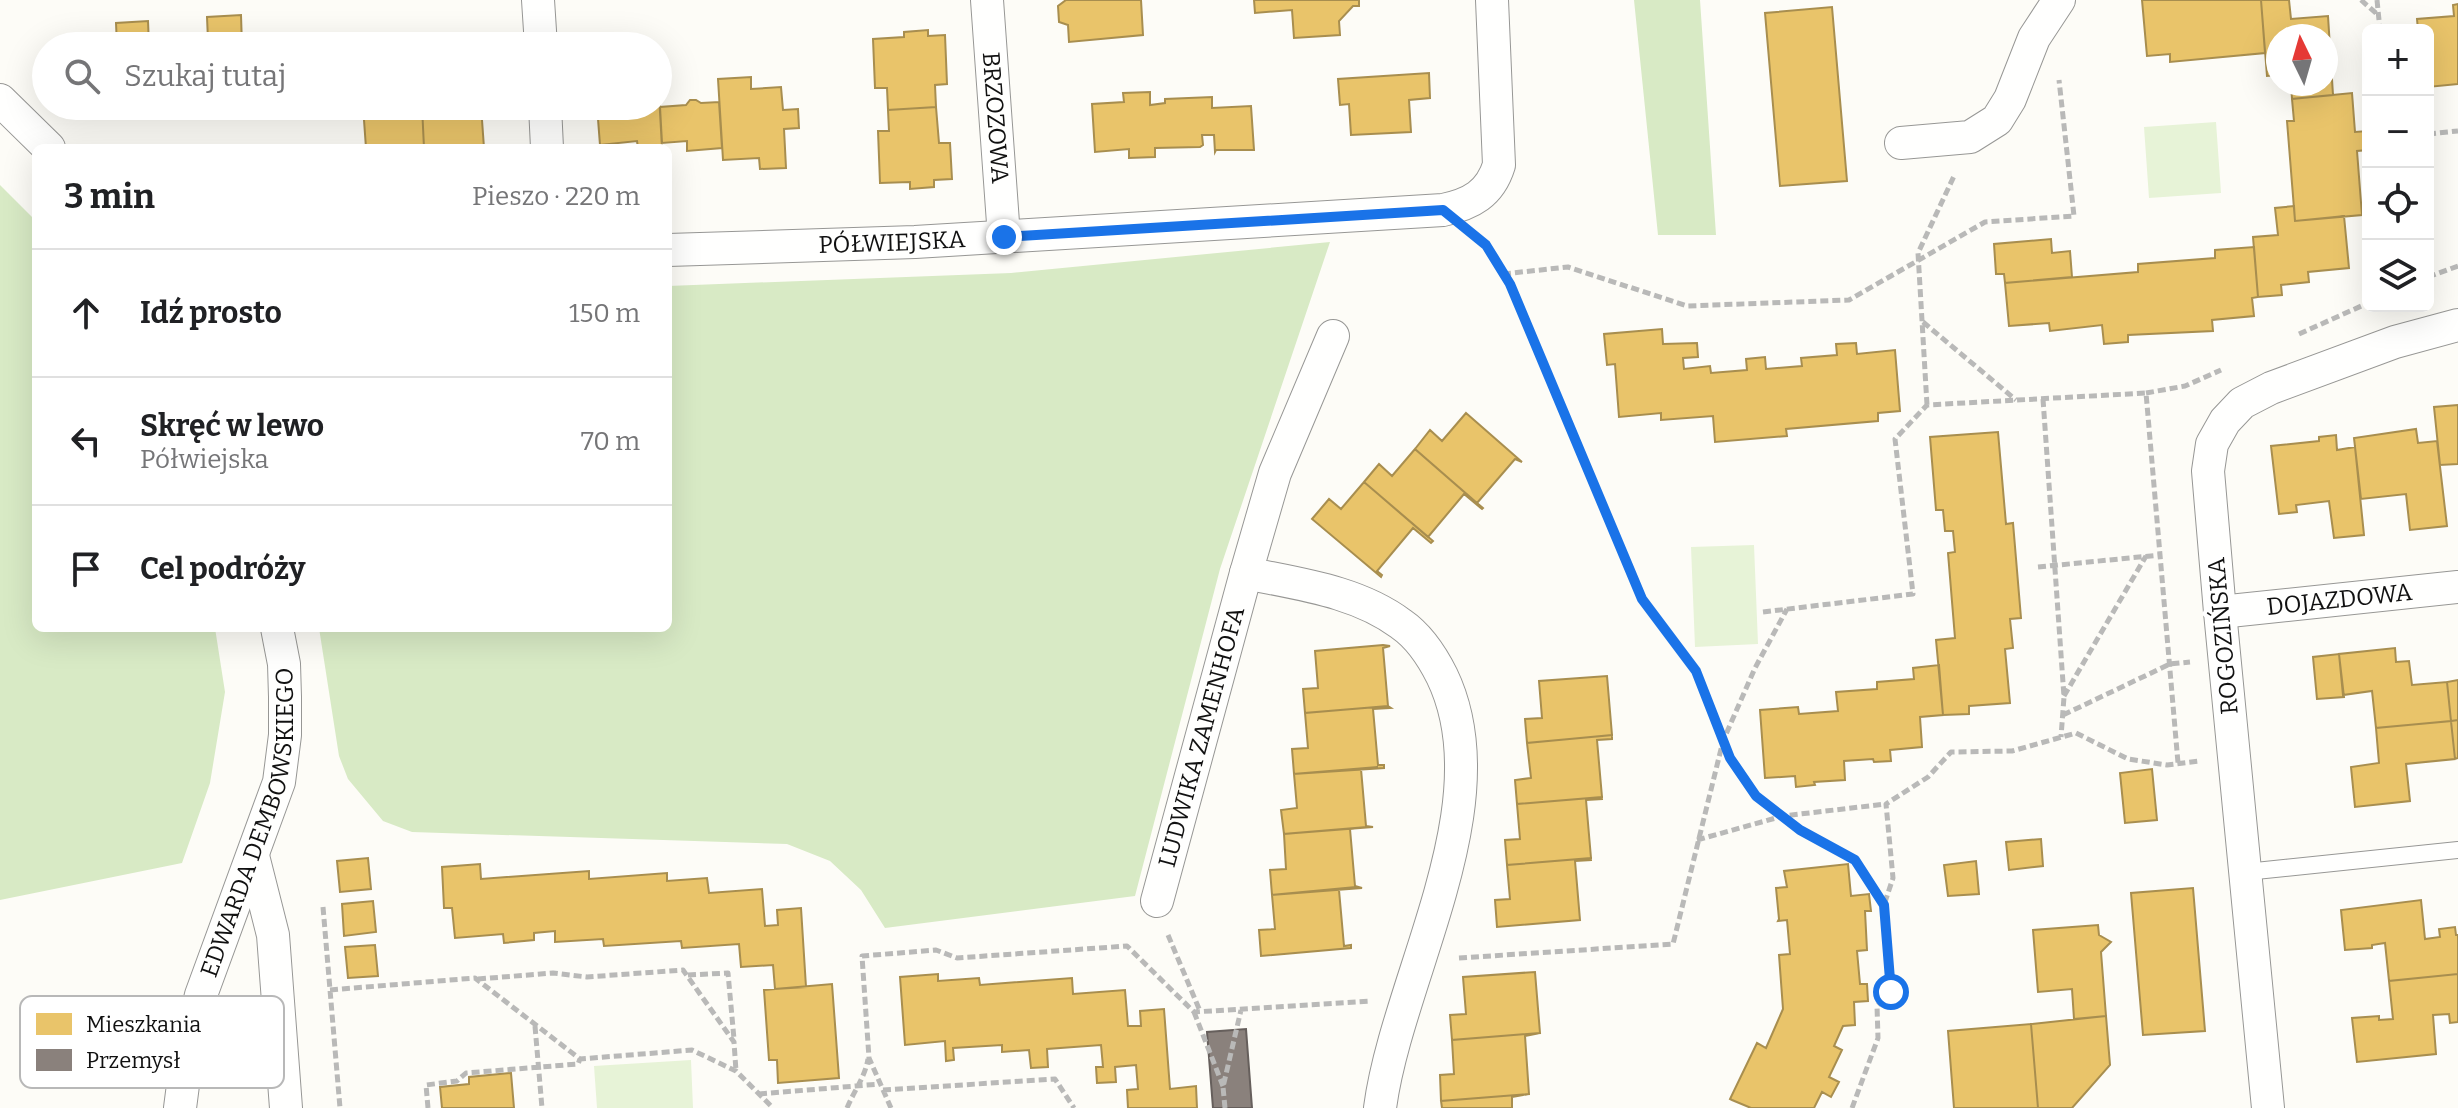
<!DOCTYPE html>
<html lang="pl">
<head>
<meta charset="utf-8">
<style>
  :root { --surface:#fff; --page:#f6f6f6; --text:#202124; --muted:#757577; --line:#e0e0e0 }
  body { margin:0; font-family:Bitter,serif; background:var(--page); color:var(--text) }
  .controls { position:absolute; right:24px; top:24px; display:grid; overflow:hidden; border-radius:12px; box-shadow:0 8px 32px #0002 }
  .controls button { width:72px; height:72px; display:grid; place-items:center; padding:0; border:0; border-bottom:2px solid var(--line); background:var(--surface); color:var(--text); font:40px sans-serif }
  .compass { position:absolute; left:2266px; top:24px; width:72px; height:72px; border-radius:50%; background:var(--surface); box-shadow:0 8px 32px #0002; rotate:355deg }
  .stop { position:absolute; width:24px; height:24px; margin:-18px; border:6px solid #1a73e8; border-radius:50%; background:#fff }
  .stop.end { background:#1a73e8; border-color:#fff; box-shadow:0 2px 8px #0008 }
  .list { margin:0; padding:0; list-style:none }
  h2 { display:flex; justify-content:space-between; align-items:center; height:104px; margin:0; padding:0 32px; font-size:34px }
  h2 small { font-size:26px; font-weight:400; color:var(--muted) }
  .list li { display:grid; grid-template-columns:52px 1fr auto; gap:24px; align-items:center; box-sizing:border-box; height:128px; padding:0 32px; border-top:2px solid var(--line) }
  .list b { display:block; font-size:30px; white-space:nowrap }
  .list p { margin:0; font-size:26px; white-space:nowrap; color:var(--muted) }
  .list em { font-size:26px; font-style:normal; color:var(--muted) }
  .icon { flex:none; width:44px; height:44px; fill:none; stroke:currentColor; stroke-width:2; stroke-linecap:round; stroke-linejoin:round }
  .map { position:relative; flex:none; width:2458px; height:1108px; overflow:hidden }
  .search { position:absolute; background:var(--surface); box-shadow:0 8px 32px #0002; left:32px; top:32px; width:640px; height:88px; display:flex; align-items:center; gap:20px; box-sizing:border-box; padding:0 28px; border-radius:44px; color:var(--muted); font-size:30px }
  .panel { position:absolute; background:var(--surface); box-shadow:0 8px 32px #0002; left:32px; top:144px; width:640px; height:488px; border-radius:12px }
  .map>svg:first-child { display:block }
  .green { fill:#e7f3d7 }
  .forest { fill:#d8eac5 }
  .homes { fill:#e9c46a; stroke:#a88e4f; stroke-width:2 }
  .industry { fill:#8a817c; stroke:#665f5c; stroke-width:2 }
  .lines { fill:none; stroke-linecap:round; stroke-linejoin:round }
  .lane-casing { stroke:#979795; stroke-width:18 }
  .street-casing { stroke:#979795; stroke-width:34 }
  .path { stroke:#b9b9b8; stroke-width:5; stroke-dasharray:8 4; stroke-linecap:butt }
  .lane { stroke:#fffffe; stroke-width:16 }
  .street { stroke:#fffffe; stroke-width:32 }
  .route { stroke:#1a73e8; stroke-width:10 }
  .labels { text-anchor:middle; stroke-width:8; stroke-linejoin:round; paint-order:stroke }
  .street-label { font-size:24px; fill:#111; stroke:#fff }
  .key { fill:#fff; stroke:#b8b8b8; stroke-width:2 }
  .key-label { font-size:22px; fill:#111 }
</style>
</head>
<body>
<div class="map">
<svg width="2458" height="1108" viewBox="0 0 2458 1108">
  <rect width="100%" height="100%" fill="#fdfcf7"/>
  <!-- green -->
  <path class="green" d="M2216,122L2221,193L2149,198L2144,127Z
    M1754,545L1758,644L1695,647L1691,547Z
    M691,1060L693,1108H597L594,1066Z"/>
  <!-- forest -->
  <path class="forest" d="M1634,0H1700L1716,235H1658Z
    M0,185L36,221V628H215L225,692L210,783L182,863L0,900Z
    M1330,242L1220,569L1135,896L885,928L861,890L830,861L787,844L412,832L383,821L348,779L339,756L319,628H668V286L1011,273Z"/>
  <!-- homes -->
  <path class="homes" d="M1066,0H1141L1143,35L1069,42L1068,25L1059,22L1058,6Z
    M1254,0H1359V6H1353L1339,21L1340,35L1294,38L1292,10L1255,13Z
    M2142,0H2261L2265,53L2170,62V54L2147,56Z
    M2261,0H2289L2291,19L2328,16L2333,95L2292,99L2291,84H2326V36H2278V75L2267,76Z
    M2458,4V84L2428,87V30H2418L2417,19L2454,16L2453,5Z
    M1832,7L1847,181L1780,186L1765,13Z
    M241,15L242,46H180V42L208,40L207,17Z
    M148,21L149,45L180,42V46H117L116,23Z
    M928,30V36L945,35L947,84L935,85L936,107L888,110L887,88H875L873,39L904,37V32Z
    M1429,73L1430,98L1409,100L1411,132L1351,135L1349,104L1340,105L1338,79Z
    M658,76L662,148H638L637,141L600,145L597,106H658Z
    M751,77V89L781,87L783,110L798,109L799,128L784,129L786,168L760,169L759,158L723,160L718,79Z
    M1150,92V105L1165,103V99L1212,97V108L1251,106L1254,150H1216L1215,152L1214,135H1202L1203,145L1200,147L1155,148V157L1129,158V149L1095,152L1092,104L1124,102L1123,93Z
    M2352,93L2355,132L2368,131V150L2357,151L2362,215L2295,221L2287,121H2294L2292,99Z
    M690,100H696L701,103L719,102L722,148L687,151V141L662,143L660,107L686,105Z
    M122,106H147L148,115L123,116Z
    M363,106H422L424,148H366Z
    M422,106H481L484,148H424Z
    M936,107L939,143H950L952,179L934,180V187L910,189V182L880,183L878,131H889L888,110Z
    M2294,206L2295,221L2344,216L2349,268L2308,272L2309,282L2281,285L2282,295L2258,297L2253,237L2278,235L2275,208Z
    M2051,239L2052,253L2070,251L2072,277L2005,283L2004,274H1996L1994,244Z
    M2254,247L2258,297L2252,298L2254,316L2212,320L2213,331L2128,335V342L2104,344L2102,325L2050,331L2049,323L2009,326L2005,283L2138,272V264L2215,258V250Z
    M1662,329L1663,344L1697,343L1698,357L1683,358L1684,369L1710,366L1711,373L1747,370L1746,359L1765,357L1766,369L1802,366L1801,358L1837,355L1836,344L1856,343L1857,354L1895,350L1900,411L1878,413V421L1786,429L1787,436L1715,442L1713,416L1661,420V413L1619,417L1615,364L1607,365L1604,334Z
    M2458,405V464L2440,465L2434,407Z
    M1466,413L1522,462L1515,459L1477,503L1415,449L1430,430L1442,441Z
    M2416,429L2418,443L2437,441L2447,526L2410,530L2406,494L2361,499L2354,438Z
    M1998,432L2006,524L2013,523L2021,618L2010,619L2013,648L2005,649L2010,703L1969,706V714L1943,715L1936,640L1955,638L1948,553L1955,552L1953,531H1945L1943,510H1936L1930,437Z
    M2336,435L2337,450L2355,447L2364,535L2334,538L2329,501L2296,505L2297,512L2279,514L2271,446L2319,441V437Z
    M1415,449L1477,503L1483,508L1482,509L1464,494L1428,537L1364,482L1379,464L1392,476Z
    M1364,482L1433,541L1431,543L1413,528L1377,571L1382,575L1381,577L1312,519L1329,499L1341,509Z
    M1383,645L1390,646L1383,648L1388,706L1305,713L1303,689L1318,688L1315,651Z
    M2395,648L2396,662L2409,661L2412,685L2447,682L2451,721L2376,728L2372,691L2343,695L2339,654Z
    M2339,654L2344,697L2317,699L2313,657Z
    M1939,665L1943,715L1920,717L1922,747L1890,750L1891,761L1874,762L1873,759L1844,761L1845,780L1814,782L1815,785L1796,787L1795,776L1765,778L1760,710L1798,707L1799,714L1838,711L1836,692L1877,689V682L1914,679L1913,668Z
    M1607,676L1612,735L1527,743L1525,719L1542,718L1539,681Z
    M2458,680V720L2451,721L2447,682Z
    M1388,706L1391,708L1373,709L1378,765H1384V768L1294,774L1292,749L1308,748L1305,713Z
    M2458,720V758L2455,759L2451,721Z
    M2451,721L2455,759L2406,764L2410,801L2355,807L2351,767L2379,763L2376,728Z
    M1612,735V739L1597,740L1602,797L1517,804L1515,780L1531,778L1527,743Z
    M1378,767L1361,769L1366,826L1373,827L1284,834L1281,810L1297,808L1294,774Z
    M2152,769L2157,820L2125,823L2120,773Z
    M1602,797V799L1586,800L1591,858L1507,865L1505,840L1520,839L1517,804Z
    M1367,827L1350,829L1355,886L1362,888L1272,895L1270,870L1286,869L1284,834Z
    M2041,839L2043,866L2009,870L2006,842Z
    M368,858L371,889L340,892L337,861Z
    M1591,858V860L1575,861L1580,920L1497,927L1495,900L1510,899L1507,865Z
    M1976,861L1979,894L1948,896L1944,865Z
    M480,864L481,879L589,871V879L667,873V881L707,878L709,893L762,889L765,926L778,925L777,910L801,908L806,987L775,989L773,965L741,967L739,944L682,948L681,941L604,946L603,939L555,942V931L534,933V940L504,943L503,934L455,938L452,908H444L442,867Z
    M1848,864L1851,896L1869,894L1871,911H1865L1867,950L1857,951L1860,984H1867L1868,1001L1854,1002L1855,1025L1843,1026L1834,1046L1842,1050L1829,1077L1839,1082L1831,1097L1822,1092L1814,1108H1751L1732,1100L1730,1099L1757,1043L1766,1048L1783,1009L1779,955L1790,954L1787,920L1778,921L1779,919L1776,888L1787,887L1784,871Z
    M1356,887L1339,890L1344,946L1351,945V948L1261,956L1259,930L1275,929L1272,895Z
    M2193,888L2205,1031L2143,1035L2131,893Z
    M2421,900L2425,939L2440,937L2439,929L2455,927L2456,935H2458V974L2389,981L2385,943L2372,945V948L2345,950L2341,910Z
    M373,901L376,932L344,936L342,904Z
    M2098,925L2099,935L2111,942L2101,952L2106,1016L2074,1019L2072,989L2038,992L2033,930Z
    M375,945L378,976L348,978L345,947Z
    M1535,972L1540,1033L1452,1040L1450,1015L1466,1014L1463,977Z
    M938,974V981L979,978L980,985L1072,978L1073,994L1125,990L1128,1026H1141L1140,1011L1164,1009L1170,1089L1196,1086L1197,1108H1128L1127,1090L1138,1089L1136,1065L1115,1067L1116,1082L1097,1083L1096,1067H1103L1101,1045L1047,1049L1048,1067L1031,1068L1029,1050L1002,1052V1045L953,1048L954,1060L946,1061L945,1041L905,1045L900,977Z
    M2458,974V1022L2450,1023L2449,1014L2433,1015L2436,1054L2357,1062L2352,1018L2379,1016V1020L2393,1019L2389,981Z
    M832,984L839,1078L778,1083L777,1060H769L764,990Z
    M2106,1016L2110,1065L2072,1108H2038L2031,1024Z
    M2031,1024L2038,1108H1954L1948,1031Z
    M1540,1033L1525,1036L1529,1094L1441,1101L1440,1075L1454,1074L1452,1040Z
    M511,1073L514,1108H442L440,1087L469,1084V1077Z
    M1529,1094L1512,1097V1108H1442L1441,1101Z"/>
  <!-- industry -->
  <path class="industry" d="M1246,1029L1252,1108H1213L1207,1032Z"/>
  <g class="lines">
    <!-- lane casing -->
    <g class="lane-casing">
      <path id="lane" d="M2246,872L2458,850"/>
    </g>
    <!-- street casing -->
    <g class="street-casing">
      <g id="street">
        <path d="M538,0L541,46"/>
        <path id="s1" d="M987,0L1004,237"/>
        <path d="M0,100L49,148"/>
        <path d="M545,106L547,148"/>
        <path d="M1901,143L1970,137L1997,120L2010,99L2034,38L2059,0"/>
        <path id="s2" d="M668,250L915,242L1443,210C1471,204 1490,194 1499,165L1492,0"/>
        <path d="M1333,336L1275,473L1246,573C1298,584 1357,591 1401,624C1420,637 1432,656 1442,676C1504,804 1397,978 1380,1108"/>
        <path id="s3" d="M2220,612L2458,587"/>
        <path d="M253,856L273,935L286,1108"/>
        <path id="s4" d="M1157,901L1246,573"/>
        <path id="s5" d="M180,1108L187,1054L201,995L279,782L285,735V697L284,664L277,628"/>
        <path d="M2268,1108L2220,612L2208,471L2212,444L2225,421L2242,403L2271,388L2395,342L2458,325"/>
      </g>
    </g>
    <!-- path -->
    <path class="path" d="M2361,0L2378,15
      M2377,0L2380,30
      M2428,134L2458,131
      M1478,238L1486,245L1510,284L1642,599L1696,671L1730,758L1756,796L1800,830L1855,860L1884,905
      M1503,274L1568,267L1687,306L1849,300L1985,222L2074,216L2059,80
      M2428,277L2458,266
      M1923,322L2016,400
      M2299,334L2368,303
      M2146,393L2185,386L2221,370
      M2043,399L2064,697L2061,737
      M1927,405L1918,253L1955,174
      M2038,567L2160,555
      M1763,612L1913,594L1895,439L1927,405L2146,393L2178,763
      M2064,696L2146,556
      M2063,715L2170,664L2190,662
      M1697,840L1783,816L1886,804
      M323,907L340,1108
      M1168,935L1200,1011
      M1459,958L1673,944L1723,741L1755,668L1787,609
      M688,975L728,973L734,1039
      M478,979L553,973L587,977L683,970L734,1042L736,1071
      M330,990L475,978L580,1059L692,1050L736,1071L773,1108
      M1194,1012L1223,1086
      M535,1026L542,1108
      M883,1090L1055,1079L1074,1108
      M759,1094L880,1084
      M428,1108L426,1085L457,1081L466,1073L578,1064L580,1059
      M847,1108C854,1091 865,1077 868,1059
      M891,1108L869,1058L862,956L936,950L957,958L1127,946L1194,1012L1370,1001
      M1225,1108L1223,1087L1241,1010
      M1852,1108L1878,1038L1877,1006L1891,992L1884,905L1893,878L1886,804L1928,777L1951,752L2012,751L2076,733L2128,759L2167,765L2200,761"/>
    <!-- lane -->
    <use href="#lane" class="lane"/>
    <!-- street -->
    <use href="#street" class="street"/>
  </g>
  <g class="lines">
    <!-- route -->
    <path class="route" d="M1004,237L1443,210L1486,245L1510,284L1642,599L1696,671L1730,758L1756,796L1800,830L1855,860L1884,905L1891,992"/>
  </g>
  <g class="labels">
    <!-- street labels -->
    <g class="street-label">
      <text dy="8" stroke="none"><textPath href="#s1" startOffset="118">BRZOZOWA</textPath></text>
      <text dy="8" stroke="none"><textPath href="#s2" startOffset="224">PÓŁWIEJSKA</textPath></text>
      <text dy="8" stroke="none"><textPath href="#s3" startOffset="120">DOJAZDOWA</textPath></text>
      <text transform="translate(2223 636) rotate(-95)" y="8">ROGOZIŃSKA</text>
      <text dy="8" stroke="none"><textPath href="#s4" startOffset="170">LUDWIKA ZAMENHOFA</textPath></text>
      <text dy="8" stroke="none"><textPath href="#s5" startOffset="296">EDWARDA DEMBOWSKIEGO</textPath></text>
    </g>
  </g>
  <!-- legend -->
  <rect x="20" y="996" width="264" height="92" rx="12" class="key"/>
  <rect x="36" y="1013" width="36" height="22" fill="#e9c46a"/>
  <rect x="36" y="1049" width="36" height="22" fill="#8a817c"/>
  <g class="key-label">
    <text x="86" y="1032">Mieszkania</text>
    <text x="86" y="1068">Przemysł</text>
  </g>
</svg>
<div class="controls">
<button>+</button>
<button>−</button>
<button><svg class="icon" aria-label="locate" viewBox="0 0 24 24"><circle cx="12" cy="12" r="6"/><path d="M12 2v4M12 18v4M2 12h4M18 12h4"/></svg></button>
<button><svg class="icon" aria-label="layers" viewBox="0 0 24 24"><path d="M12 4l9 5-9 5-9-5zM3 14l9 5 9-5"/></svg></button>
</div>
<svg class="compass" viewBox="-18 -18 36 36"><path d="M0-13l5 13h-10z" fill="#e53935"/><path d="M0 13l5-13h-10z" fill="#757577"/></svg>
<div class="stop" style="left:1891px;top:992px"></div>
<div class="stop end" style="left:1004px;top:237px"></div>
<div class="search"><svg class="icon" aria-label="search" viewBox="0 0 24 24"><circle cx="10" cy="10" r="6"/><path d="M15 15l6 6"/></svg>Szukaj tutaj</div>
<section class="panel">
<h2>3 min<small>Pieszo · 220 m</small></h2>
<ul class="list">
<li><svg class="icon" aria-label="ahead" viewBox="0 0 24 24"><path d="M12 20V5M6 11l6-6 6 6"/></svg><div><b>Idź prosto</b></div><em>150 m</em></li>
<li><svg class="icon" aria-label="left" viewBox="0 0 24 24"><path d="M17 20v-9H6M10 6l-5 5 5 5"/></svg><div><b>Skręć w lewo</b><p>Półwiejska</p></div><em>70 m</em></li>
<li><svg class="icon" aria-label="arrive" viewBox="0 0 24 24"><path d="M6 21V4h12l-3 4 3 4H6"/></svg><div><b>Cel podróży</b></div></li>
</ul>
</section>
</div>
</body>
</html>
